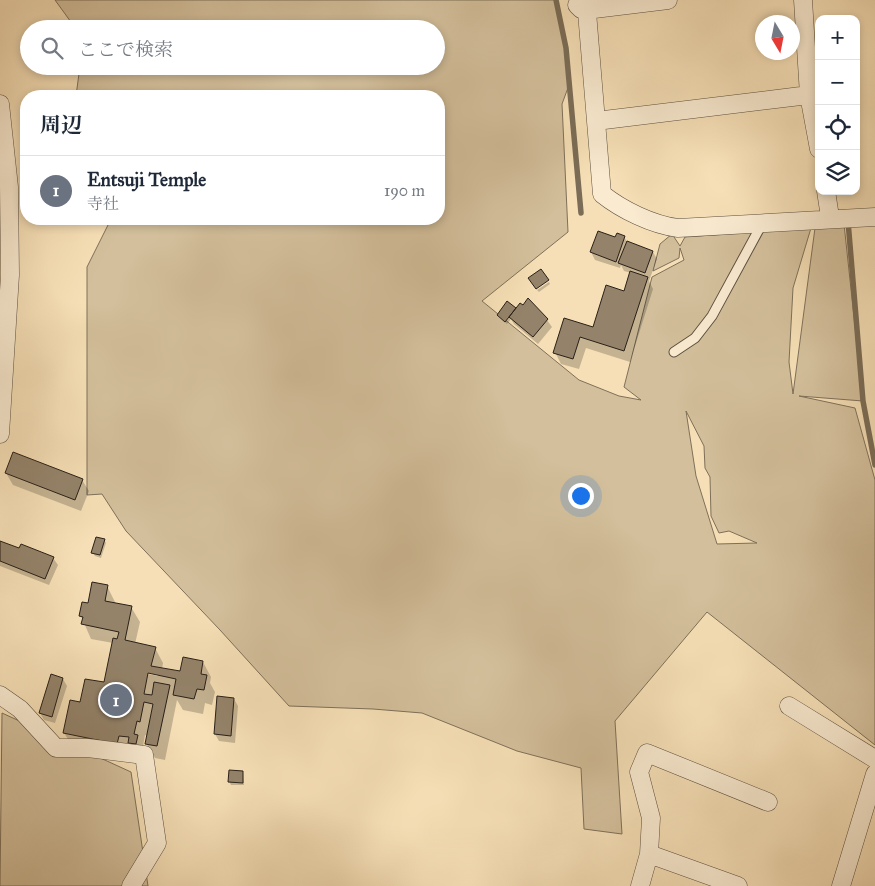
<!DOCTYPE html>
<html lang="ja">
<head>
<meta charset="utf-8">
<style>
  :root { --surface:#fff; --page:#f2f2f3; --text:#1f2937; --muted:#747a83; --line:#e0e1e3; --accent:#b45309 }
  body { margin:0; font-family:"IM FELL Great Primer","Noto Serif JP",serif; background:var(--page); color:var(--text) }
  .controls { position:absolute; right:15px; top:15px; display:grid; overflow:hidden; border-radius:10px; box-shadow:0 2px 8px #0003 }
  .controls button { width:45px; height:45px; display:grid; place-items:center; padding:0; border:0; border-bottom:1px solid var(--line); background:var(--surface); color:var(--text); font:25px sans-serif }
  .compass { position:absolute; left:755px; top:15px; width:45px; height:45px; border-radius:50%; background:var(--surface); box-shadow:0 2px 8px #0003; rotate:170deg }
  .you { position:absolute; left:580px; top:495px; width:18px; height:18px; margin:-12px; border:4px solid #fff; border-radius:50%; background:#1a73e8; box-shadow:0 0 0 8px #1a73e833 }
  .badge { display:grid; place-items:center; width:32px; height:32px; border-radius:50%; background:var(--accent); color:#fff; font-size:16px; font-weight:700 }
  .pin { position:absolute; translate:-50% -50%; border:2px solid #fff; box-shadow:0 1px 5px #0006 }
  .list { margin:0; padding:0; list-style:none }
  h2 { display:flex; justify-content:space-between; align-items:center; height:65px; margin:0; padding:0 20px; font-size:21px }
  h2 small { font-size:16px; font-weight:400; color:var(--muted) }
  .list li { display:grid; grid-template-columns:32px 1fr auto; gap:15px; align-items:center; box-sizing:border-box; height:70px; padding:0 20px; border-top:1px solid var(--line) }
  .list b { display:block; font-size:19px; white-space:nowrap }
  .list p { margin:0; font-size:16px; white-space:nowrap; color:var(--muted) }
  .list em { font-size:16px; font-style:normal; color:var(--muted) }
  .icon { flex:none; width:28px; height:28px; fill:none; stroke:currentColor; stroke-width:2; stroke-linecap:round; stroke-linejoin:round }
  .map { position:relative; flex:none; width:875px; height:886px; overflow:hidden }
  .search { position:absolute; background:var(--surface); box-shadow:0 2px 8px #0003; left:20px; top:20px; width:425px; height:55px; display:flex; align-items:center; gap:12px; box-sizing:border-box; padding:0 18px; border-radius:28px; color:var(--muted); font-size:19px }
  .panel { position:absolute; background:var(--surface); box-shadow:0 2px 8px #0003; left:20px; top:90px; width:425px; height:135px; border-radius:20px }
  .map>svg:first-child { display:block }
  .green { fill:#d3bf9b; stroke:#7e7059; fill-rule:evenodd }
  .shadow { fill:#0003; fill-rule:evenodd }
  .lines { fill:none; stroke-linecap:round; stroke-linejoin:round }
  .stream { stroke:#7a6c56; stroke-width:5.5 }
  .building { fill:#94836a; stroke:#292017 }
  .lane-casing { stroke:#5c503f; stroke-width:11 }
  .street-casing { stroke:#5c503f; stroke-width:19 }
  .lane { stroke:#f9ead0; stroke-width:9 }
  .street { stroke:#f9ead0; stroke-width:18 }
</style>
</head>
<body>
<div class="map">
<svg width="875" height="886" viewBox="0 0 875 886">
  <rect width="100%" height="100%" fill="#f6dfb6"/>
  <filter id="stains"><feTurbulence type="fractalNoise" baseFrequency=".004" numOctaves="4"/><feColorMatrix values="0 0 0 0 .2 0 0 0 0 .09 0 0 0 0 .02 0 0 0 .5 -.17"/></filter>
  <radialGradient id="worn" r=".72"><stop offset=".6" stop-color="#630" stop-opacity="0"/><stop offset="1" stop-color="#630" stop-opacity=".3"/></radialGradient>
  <!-- green -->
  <path class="green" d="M55,0H556L566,48L569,85L562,104L568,232L482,301L579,380L619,396L641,400L624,387L652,277L684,260L680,248L679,258L653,271L660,244L672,234L680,246L685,237L811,228L793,288L789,362L793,394L815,228L844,224L863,401L799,396L855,408L875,480V745L707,612L615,721L622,834L584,829L581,768L517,751L422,713L373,709L289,706L220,630L126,531L102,494L87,495V267L111,219H439V96H76L80,66H436V29H76ZM686,411L704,446L705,468L710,477L711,516L719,533L729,531L757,543L717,544L696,476Z
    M2,713L131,772L148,886H0Z"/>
  <!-- shadow -->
  <path class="shadow" d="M624,237L628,243L653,252L657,259L649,281L653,289L630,362L586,348L579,369L561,364L555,352L565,320L594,329L625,292L631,273L624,271L621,265L620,268L595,260L591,252L616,238Z
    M549,282L550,284L539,292L537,290Z
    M508,303L516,310L547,320L552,327L538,344L514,324L511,319L507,324L500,318L498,315Z
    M6,473L82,480L89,491L81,511L13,485Z
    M104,540L106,543L101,558L95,556L93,553Z
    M0,543L53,558L58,565L49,585L0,566Z
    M107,586L116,604L131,607L140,622L135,644L155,648L163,663L162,669L181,673L203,662L211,677L210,683L215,692L212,705L205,703L203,714L183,710L177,700L165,760L155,758L146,743L148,736L145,735L143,746L73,747L64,733L81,703L105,684L113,643L91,639L81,616ZM142,671L158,674V676L142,673Z
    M63,679L67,686L55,723L44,720L40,713Z
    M234,699L238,706L235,743L219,741L215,734Z
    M243,772L244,785H231L229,781Z"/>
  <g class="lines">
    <!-- stream -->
    <path class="stream" d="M556,0L566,48L581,213
      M848,221L863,401L875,465"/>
  </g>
  <!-- building -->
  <path class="building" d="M598,231L615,237L617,233L625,236L616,262L590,252Z
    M627,241L653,251L645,273L618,263Z
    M541,269L549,280L536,289L528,278Z
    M630,271L648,277L624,351L580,337L573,359L553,353L564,318L593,327L606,285L624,291Z
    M528,298L548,319L533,337L509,317L520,303L523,305Z
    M507,301L516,308L505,322L497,315Z
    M13,452L83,479L75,500L5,473Z
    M96,537L105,539L100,555L91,553Z
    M0,541L19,548L21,544L54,557L45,579L0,561Z
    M92,582L108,585L105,601L132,606L125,640L156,647L151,666L180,671L183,657L203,661L201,674L207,675L204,690L197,689L194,699L173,695L176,679L148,673L144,694L152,695L154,682L170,685L157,746L145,744L153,704L144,702L140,722L137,721L134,734L138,735L136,744L128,743L129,737L119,736L117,744L63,733L70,700L80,702L85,679L104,682L113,638L117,639L119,632L81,624L83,617L79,616L82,602L88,603Z
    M51,674L63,678L52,717L39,713Z
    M217,696L234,698L231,736L214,734Z
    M229,770L243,771V783L228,782Z"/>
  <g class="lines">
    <!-- lane casing -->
    <g class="lane-casing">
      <path id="lane" d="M674,352L695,338L712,316L763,222"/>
    </g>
    <!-- street casing -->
    <g class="street-casing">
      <path id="street" d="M586,0L602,194C622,210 653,225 678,228L875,217
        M803,0L809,95L819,149
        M577,5L581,9L586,10L668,0
        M0,104L9,187L10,275L0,434
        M596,121L809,95
        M826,191L830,217
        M0,695L20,709L56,748H88L144,755L157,843L131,886
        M789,706L875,759
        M649,854L738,886
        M640,886L649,854L651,818L639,772L647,753L768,802
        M841,886L875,774"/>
    </g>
    <!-- lane -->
    <use href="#lane" class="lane"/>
    <!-- street -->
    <use href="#street" class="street"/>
  </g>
  <rect width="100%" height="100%" filter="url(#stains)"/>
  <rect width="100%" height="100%" fill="url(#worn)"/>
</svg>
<div class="controls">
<button>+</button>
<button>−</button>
<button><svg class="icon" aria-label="locate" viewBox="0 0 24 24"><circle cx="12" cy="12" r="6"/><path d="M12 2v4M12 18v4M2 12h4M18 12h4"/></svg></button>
<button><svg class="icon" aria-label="layers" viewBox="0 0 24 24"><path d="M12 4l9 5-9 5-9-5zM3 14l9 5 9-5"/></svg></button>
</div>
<svg class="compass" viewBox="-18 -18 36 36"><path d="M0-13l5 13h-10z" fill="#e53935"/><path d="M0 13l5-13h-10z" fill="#747a83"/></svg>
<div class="you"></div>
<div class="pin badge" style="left:116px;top:700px;background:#6b7280">1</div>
<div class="search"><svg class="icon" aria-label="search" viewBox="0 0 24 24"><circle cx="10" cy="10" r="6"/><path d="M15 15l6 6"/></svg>ここで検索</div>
<section class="panel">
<h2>周辺<small></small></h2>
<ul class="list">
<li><span class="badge" style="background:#6b7280">1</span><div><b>Entsuji Temple</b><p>寺社</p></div><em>190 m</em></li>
</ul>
</section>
</div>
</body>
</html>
